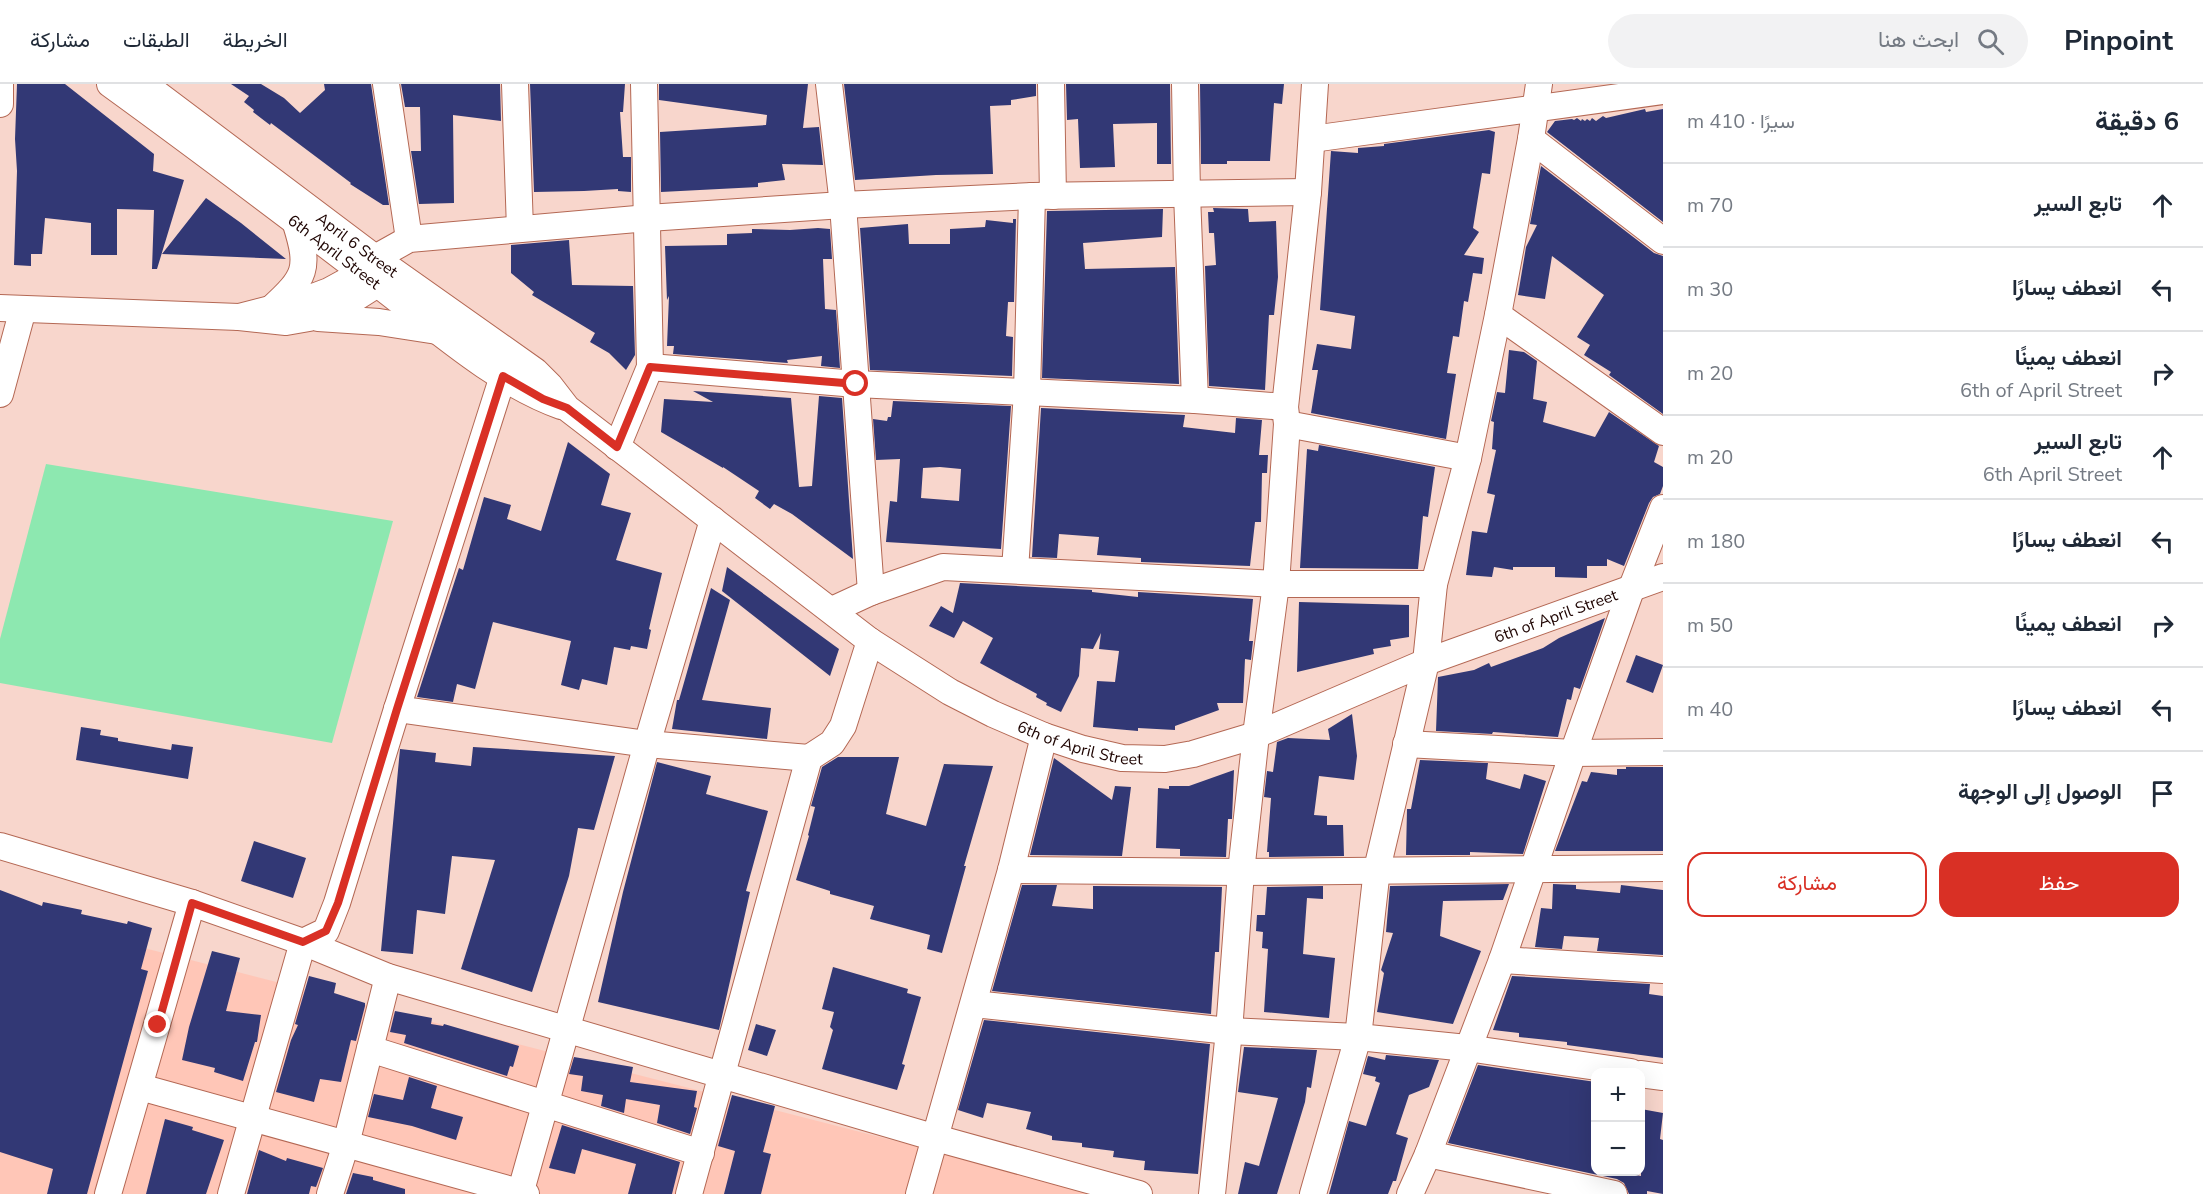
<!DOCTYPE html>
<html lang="ar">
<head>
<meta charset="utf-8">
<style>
  :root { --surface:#fff; --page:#f2f2f3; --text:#1f2937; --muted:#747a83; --line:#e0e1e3; --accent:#d93025 }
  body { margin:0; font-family:"Nunito Sans",Vazirmatn,sans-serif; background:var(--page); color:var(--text); direction:rtl }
  .controls { position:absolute; right:18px; bottom:18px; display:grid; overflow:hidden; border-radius:12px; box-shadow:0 6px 24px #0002 }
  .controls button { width:54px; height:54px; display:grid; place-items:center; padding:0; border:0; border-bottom:2px solid var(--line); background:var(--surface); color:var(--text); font:30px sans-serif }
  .stop { position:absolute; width:18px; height:18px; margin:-14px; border:4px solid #d93025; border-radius:50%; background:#fff }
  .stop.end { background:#d93025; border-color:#fff; box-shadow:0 2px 6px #0008 }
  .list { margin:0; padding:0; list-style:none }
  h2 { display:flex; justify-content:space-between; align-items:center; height:78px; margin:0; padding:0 24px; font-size:26px }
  h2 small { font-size:20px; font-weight:400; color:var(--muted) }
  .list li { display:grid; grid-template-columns:39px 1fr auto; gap:18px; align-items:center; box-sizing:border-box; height:84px; padding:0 24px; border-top:2px solid var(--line) }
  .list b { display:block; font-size:22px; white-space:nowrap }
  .list p { margin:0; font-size:20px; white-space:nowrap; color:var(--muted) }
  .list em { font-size:20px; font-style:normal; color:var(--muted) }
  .actions { display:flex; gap:12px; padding:18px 24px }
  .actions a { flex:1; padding:14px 0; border:2px solid var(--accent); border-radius:18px; text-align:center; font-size:21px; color:var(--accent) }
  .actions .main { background:var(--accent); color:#fff }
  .icon { flex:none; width:33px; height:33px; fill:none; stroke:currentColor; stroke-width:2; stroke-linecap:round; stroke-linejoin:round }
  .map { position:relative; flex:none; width:1663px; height:1110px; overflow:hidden; direction:ltr }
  header { display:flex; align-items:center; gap:36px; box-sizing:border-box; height:84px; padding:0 30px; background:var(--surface); border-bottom:2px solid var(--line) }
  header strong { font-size:28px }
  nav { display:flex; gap:33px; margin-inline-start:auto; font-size:21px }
  .search { width:420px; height:54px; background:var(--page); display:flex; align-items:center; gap:15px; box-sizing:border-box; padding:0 21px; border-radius:33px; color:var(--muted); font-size:22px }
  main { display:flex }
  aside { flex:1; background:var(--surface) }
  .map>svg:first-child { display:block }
  .built { fill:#ffc6b7 }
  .green { fill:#8de8b0 }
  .building { fill:#323875; fill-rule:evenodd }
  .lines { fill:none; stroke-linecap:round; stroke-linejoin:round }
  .minor-casing { stroke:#b46854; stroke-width:28 }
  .minor { stroke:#fff; stroke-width:26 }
  .route { stroke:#d93025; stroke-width:8 }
  .labels { text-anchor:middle; stroke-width:6; stroke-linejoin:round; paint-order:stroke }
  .street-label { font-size:16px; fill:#1d0300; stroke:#f9e7e2 }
</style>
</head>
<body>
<header>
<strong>Pinpoint</strong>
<div class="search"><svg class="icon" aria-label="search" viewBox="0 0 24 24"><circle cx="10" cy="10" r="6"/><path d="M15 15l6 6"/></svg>ابحث هنا</div>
<nav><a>الخريطة</a><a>الطبقات</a><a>مشاركة</a></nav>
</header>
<main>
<aside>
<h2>6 دقيقة<small>سيرًا · 410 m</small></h2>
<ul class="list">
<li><svg class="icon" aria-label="ahead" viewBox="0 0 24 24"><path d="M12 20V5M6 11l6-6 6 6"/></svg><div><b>تابع السير</b></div><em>70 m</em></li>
<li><svg class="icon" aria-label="left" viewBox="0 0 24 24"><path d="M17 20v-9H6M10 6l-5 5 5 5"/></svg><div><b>انعطف يسارًا</b></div><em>30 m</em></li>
<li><svg class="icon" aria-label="right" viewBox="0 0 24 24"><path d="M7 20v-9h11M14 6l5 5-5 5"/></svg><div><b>انعطف يمينًا</b><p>6th of April Street</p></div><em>20 m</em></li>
<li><svg class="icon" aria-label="ahead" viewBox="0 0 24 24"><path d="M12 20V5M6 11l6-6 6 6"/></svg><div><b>تابع السير</b><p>6th April Street</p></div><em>20 m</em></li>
<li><svg class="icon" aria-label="left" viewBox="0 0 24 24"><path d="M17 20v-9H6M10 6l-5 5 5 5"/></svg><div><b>انعطف يسارًا</b></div><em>180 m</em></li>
<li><svg class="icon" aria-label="right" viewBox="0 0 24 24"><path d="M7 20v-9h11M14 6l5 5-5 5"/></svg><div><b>انعطف يمينًا</b></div><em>50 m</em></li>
<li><svg class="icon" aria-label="left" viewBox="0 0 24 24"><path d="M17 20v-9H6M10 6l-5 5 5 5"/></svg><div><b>انعطف يسارًا</b></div><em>40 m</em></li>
<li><svg class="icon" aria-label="arrive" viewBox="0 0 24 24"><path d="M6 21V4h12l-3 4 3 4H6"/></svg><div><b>الوصول إلى الوجهة</b></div></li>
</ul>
<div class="actions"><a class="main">حفظ</a><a>مشاركة</a></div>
</aside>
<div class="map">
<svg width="1663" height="1110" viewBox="0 0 1663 1110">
  <rect width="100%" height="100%" fill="#f8d6cc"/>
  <!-- built -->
  <path class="built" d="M0,827L1102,1110H0Z"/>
  <!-- green -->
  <path class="green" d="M46,380L393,437L332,659L0,599V555Z"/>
  <!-- building -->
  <path class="building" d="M17,0H65L154,70L153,87L184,96L157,185H152L154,126L117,125V171H91V139L45,134L42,170H31V182L14,181L17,87L15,55Z
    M231,0H261L284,14L300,29L325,6L324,0H371L389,121H383L350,100L351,99L271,39L270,41L253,28L254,26L244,18L249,12Z
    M401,0H500L501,37L453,31L454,119L419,120L411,67H421L420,23H405Z
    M530,0H625L623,28H620L623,73H631V108L618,107V105L584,107L534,108Z
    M659,0H808L803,44L819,43L823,81L782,80L785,96L758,99V103L661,108L660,48L766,41L767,31L659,16Z
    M844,0H1036V12L1011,16V21L990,22L993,90L936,91L855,96Z
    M1066,0H1170L1171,80H1157V39L1113,40L1115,83L1080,84L1078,35L1067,36Z
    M1200,0H1284L1282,20L1274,19L1270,77H1227V80H1201Z
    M1645,25L1646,28L1663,25V138L1547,48L1555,37L1572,35L1574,36L1577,34L1581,37L1582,35L1585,37L1587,35L1590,37L1592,34L1596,37L1603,32L1606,34Z
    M1489,46L1495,48L1490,90L1482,89L1473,144L1479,148L1464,171L1484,174L1482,190L1473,189L1468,218L1464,217L1459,253L1453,252L1447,289L1456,290L1446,355L1311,329L1318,286H1312L1317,260L1351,265L1355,232L1320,226L1331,67L1358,69V64L1384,62V60Z
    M1541,82L1654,169L1663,172V330L1609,291L1611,288L1584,271L1590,261L1577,253L1604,211L1552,172L1545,215L1518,211L1526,163L1537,141L1530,140Z
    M206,114L241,139L286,175L162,170Z
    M1213,124L1248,125L1249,138L1276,137L1278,193L1274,231H1269L1265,306L1209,302L1205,182L1216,181L1214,149H1209L1208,128H1214Z
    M1163,125L1162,153L1083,159L1085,185L1175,183L1179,300L1042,294L1047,127Z
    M1013,135H1016L1014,218H1008L1006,252L1013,253L1012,292L870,286L860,144L908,140L909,160H950V145L985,143L986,136L1013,139Z
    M818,144L830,145L832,175H823L825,225L836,226L840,284L821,282L822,272L787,276L788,279L673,270L674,262H667L669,212L667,216L665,162L727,161V150L752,149V145L790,146Z
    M569,156L572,201L633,202L635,271L626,286L609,269L590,258L595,249L532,211L534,208L511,189V161Z
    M1509,266L1524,268L1537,277L1533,315L1547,318L1543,338L1595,353L1609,328L1659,362L1654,378L1663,383V402L1660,410L1653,413L1649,419L1624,482L1607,475V482H1587V494L1555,493V483H1513V486L1494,483L1492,493L1466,491L1472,447L1487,449L1495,411L1487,409L1496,366L1492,365L1494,338L1491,337L1497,308L1505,309Z
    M693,307L791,314L799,403L812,402L819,312L842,314L853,475L792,430L774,420L770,425L755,414L759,407L723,383V384L661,348L664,315L713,318Z
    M893,317L1011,322L1001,465L886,458L890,417L897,418L900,375L876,376L873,335L887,337L888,333H891ZM940,383L961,385L959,417L921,414L923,384Z
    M1041,324L1185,331L1183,343L1235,349L1236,334L1262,336L1259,371H1268L1267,389H1262L1261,438H1255L1250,482L1141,478V474L1097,471L1099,453L1059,450L1057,474L1032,473Z
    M568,358L610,390L601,421L631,429L616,476L662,489L649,545L651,546L647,565L631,562L630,566L614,563L607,601L582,595L579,606L561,601L571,557L493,538L475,605L457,600L453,618L417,613L459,484L463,486L484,413L511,421L507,435L541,447Z
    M1319,361L1435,383L1428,433L1423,432L1418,485L1300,484L1307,365L1318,367Z
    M727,483L839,565L830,592L722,507Z
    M960,499L1092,506V508L1138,513V508L1253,515L1249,557H1253L1251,576L1245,575L1243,619H1217L1219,626L1175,642V646L1138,644V647L1093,643L1097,597L1115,598L1119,567L1099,565L1101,549L1093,565L1081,564L1079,592L1061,628L1046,621L1047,619L1036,613L1037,610L980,579L993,554L963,537L954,554L929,542L941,522L953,529Z
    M711,504L730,516L702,616L771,624L767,655L672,645L677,616H679Z
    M1299,518L1409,521V553L1390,556L1391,562L1373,565L1374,570L1297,588Z
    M1605,534L1580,605L1574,603L1571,616L1567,615L1558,653L1493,648L1492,650L1436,647L1438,593L1474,586L1489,579L1491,583L1543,564L1559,554Z
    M1636,571L1663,581L1653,609L1626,598Z
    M1352,630L1357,672L1354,696L1319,692L1314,731L1327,732V741H1343L1344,772L1269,773V768H1267L1271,714L1264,713L1267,687L1273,688L1277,658L1288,654L1330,656L1328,645Z
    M81,643L101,646L100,651L118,654V657L171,666L172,660L193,663L188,695L76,676Z
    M473,663L615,672L594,746L578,744L569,792L532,908L461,885L495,776L452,772L445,830L417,826L413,870L381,867L400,665L436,669L435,678L471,682Z
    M838,673H899L886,730L926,742L944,680L993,682L964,782H966L942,869L927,865L930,851L870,835L874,822L830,810V807L796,796L809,752L808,751L815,723L811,722L822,683Z
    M1054,674L1112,716L1115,702L1131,703L1122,772L1030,771Z
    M1420,676L1488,679L1486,695L1520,705L1524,690L1546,697L1523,770L1470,768V771H1406L1407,725H1411Z
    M657,678L711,692L706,710L768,727L746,807L750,808L719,946L598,918L623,808Z
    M1626,683H1663V767H1555L1582,697L1587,698L1591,688L1617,691V685H1626Z
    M1234,686L1232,735H1228L1226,773L1180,772V765L1156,764L1158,704L1169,705V702H1189Z
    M254,757L306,774L293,814L241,797Z
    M1509,800L1503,816L1443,817L1440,852L1481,867L1453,940L1377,928L1384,889L1381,886L1393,849L1386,848L1390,802Z
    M1553,800L1576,801V805L1620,809L1621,801L1663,806V871L1597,867L1599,854L1564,852L1562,865L1535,863L1541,824L1552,825Z
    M1022,801H1057L1052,822L1093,825V802L1222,803L1219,868H1215L1211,930L992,907Z
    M1323,802V815L1307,814L1303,870L1335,874L1329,934L1264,928L1268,865L1262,864L1263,848L1256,847L1257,831H1265L1267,803Z
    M0,806L42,822L43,818L82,826L81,830L127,840L128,837L152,844L141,885L148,887L87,1110H47L53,1085L0,1068Z
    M212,867L240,874L226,927L261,931L257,958H255L243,997L214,988L215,984L182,976L189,943Z
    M833,883L908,905L907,909L921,913L902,980L905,981L897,1006L822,985L833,946L830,943L834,928L822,925Z
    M309,892L336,899L334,909L365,919V922L356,957L351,956L341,998L320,995L314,1018L276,1008L291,956L298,941L295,940Z
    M1512,892L1650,900L1649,910L1663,912V974L1567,961V958L1519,953V949L1493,946Z
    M395,927L432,934L431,940L443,942L444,940L519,962L513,983L510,982L507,992L404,959L406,951L390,948Z
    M984,936L1210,960L1198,1090L1144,1086L1145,1077L1113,1073L1114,1067L1082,1063V1059L1052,1056V1052L1026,1045L1031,1028L987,1019L983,1034L958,1026Z
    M756,940L776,946L767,972L748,966Z
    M1244,963L1317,966L1311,1004L1307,1003L1305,1018L1277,1110H1238L1245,1078L1259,1082L1278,1014L1238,1008Z
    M1386,971L1439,976L1429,1003L1409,1011L1396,1050L1408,1054L1396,1097H1393L1388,1110H1329L1349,1037L1366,1042L1380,999L1375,997L1376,993L1363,990L1368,972L1385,976Z
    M574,973L633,983L630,998L697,1007L694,1023L697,1024L690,1050L657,1039L660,1021L626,1015L624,1029L601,1022L603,1011L581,1007L583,992L569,990Z
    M1478,981L1596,998V1088H1614L1641,1092V1025L1663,1029L1660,1055L1663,1056V1110L1647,1107V1110H1629L1624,1099L1617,1095L1448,1059Z
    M409,993L437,1002L431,1024L463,1033L456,1056L412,1042L368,1033L374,1010L403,1016Z
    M732,1011L775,1022L763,1068L771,1070L761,1110H724L735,1067L718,1062Z
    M165,1035L193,1043L192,1046L224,1056L206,1110H146Z
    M562,1041L680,1078L672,1110H628L636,1080L582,1065L575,1090L549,1084Z
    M259,1066L286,1077L287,1074L323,1084L316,1103L311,1102L309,1110H247Z
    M353,1089L373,1093V1096L405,1105V1110H346Z"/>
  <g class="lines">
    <!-- minor casing -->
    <g class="minor-casing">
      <g id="minor">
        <path id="s1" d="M110,0C201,66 291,134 380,202C434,243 496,299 561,322"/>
        <path id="s2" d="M144,0L375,174L535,287L550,302L567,324L870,557L950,608L993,630L1044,652L1083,665L1122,674L1165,675L1193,670L1256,651L1426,578L1663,493"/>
        <path d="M386,0L409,155"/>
        <path d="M515,0L520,145"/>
        <path d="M829,0L843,121L871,508"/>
        <path d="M1051,0L1053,112"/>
        <path d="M1185,0L1187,110L1195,316"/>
        <path d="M0,20V0"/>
        <path d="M1312,55L1663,7"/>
        <path d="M1531,55L1663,157"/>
        <path d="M0,224L239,233L286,238L309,234L349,218L390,192"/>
        <path d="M271,225C306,193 310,185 296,140"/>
        <path d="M1498,231L1663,348"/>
        <path d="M239,233L305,216L329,207L362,189L375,174L409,155L648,134L843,121L1032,112L1308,108"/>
        <path d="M318,234L379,238L437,247"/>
        <path d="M650,283L856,300L1195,316L1285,323"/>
        <path d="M0,310L23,225"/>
        <path d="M1287,340L1468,374"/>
        <path d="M617,363L650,283L644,0"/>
        <path d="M1015,486L1027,308L1032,112"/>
        <path d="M832,526L871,508L943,483L1276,500H1434"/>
        <path d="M397,625L647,660L809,674"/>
        <path d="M1406,660L1573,669L1663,668"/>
        <path d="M0,762L192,819L303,858L388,893L936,1054L1139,1110"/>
        <path d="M1011,786L1241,788L1663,784"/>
        <path d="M1502,876L1663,886"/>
        <path d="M974,920L1229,947L1358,953L1467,964L1631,988"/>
        <path d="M370,965L701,1069"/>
        <path d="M1640,990L1663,993"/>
        <path d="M140,1003L526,1110"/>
        <path d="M1428,1070L1614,1110"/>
        <path d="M108,1110L192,819"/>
        <path d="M231,1110L303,858L326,847L337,819L397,625L503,292"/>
        <path d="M330,1110L346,1060L388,893"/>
        <path d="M520,1110L647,660L713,436"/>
        <path d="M689,1110L809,674L832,659L843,642L870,557"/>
        <path d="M919,1110L1011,786L1044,652"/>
        <path d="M1212,1110L1229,947L1241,788L1256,651L1276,500L1287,340L1285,323L1308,108L1315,0"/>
        <path d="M1313,1110L1358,953L1377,785L1426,578L1434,500L1468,374L1498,231L1531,55L1539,0"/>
        <path d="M1410,1110L1428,1070L1502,876L1573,669L1632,503L1663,424"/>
      </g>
    </g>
    <!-- minor -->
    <use href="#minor" class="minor"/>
  </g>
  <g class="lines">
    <!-- route -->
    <path class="route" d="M158,941L192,819L303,858L326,847L338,819L397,625L503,292L543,315L567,324L617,363L650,283L856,300"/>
  </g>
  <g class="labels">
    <!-- street labels -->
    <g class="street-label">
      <text dy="6" stroke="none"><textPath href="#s2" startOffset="267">April 6 Street</textPath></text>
      <text dy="6" stroke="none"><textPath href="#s1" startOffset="280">6th April Street</textPath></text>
      <text dy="6" stroke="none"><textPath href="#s2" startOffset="1656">6th of April Street</textPath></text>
      <text dy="6" stroke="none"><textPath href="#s2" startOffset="1152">6th of April Street</textPath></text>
    </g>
  </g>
</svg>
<div class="controls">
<button>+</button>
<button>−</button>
</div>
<div class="stop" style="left:856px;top:300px"></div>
<div class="stop end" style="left:158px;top:941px"></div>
</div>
</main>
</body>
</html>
